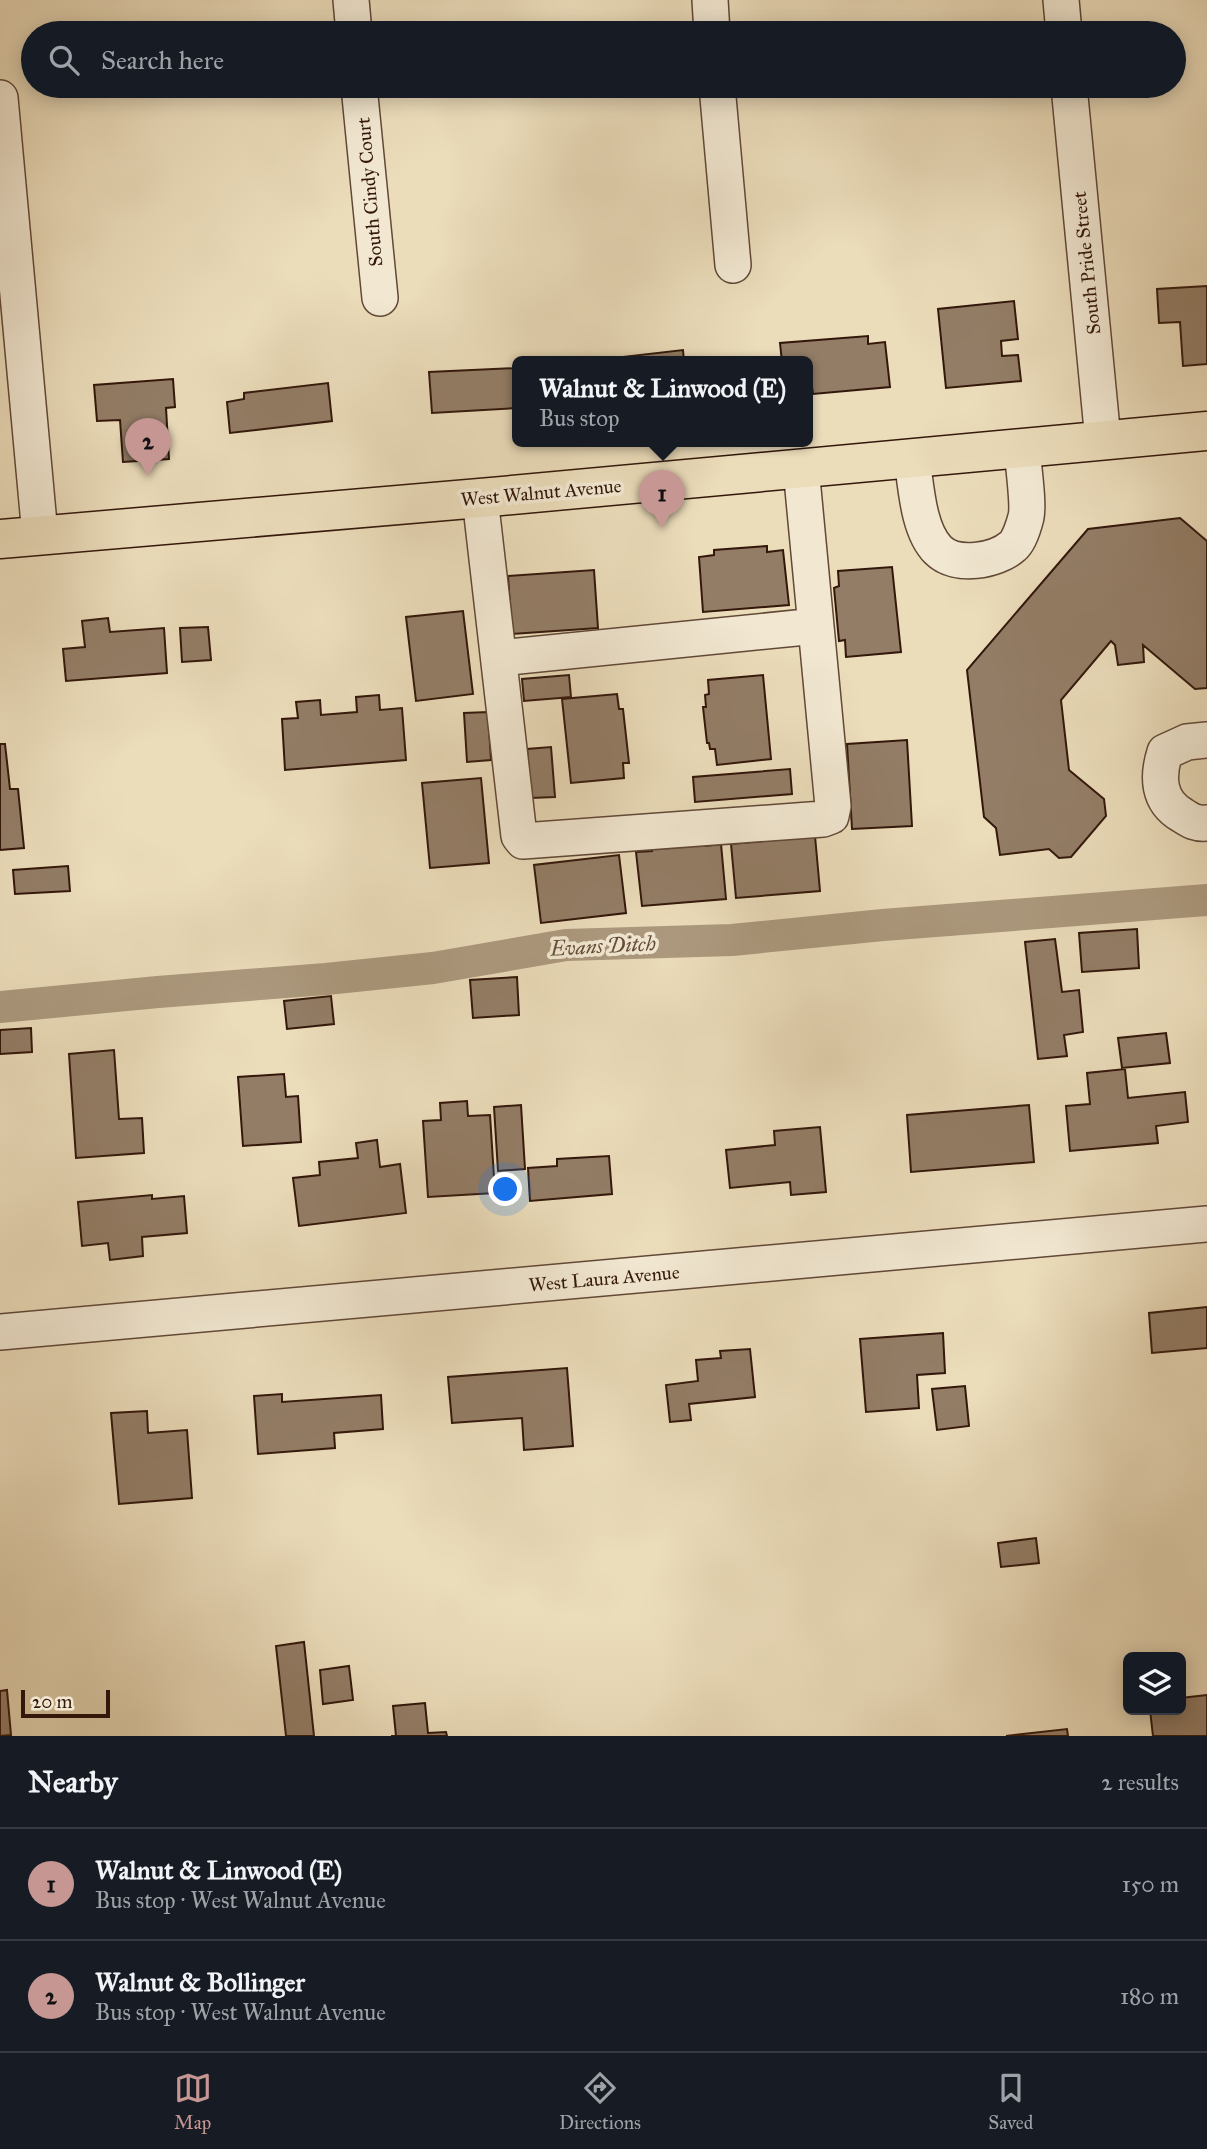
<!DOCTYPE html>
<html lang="en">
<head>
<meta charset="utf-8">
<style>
  :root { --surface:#171b24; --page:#242831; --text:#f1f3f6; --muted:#9ea1a6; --line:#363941; --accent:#c59692 }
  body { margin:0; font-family:"IM FELL Great Primer",serif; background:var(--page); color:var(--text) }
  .controls { position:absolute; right:21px; bottom:21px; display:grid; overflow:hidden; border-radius:10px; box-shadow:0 4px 18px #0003 }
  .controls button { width:63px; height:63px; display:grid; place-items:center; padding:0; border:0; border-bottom:2px solid var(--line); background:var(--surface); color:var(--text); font:35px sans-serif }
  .scale { position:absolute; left:21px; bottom:18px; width:89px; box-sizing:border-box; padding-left:7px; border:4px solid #33170b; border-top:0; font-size:19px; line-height:24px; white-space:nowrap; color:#33170b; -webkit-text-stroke:5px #f2e8d2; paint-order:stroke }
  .you { position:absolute; left:506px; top:1190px; width:24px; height:24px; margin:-18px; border:5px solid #fff; border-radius:50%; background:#1a73e8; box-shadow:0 0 0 10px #1a73e833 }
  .badge { display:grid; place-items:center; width:46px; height:46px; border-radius:50%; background:var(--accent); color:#111; font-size:23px; font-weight:700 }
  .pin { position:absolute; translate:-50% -58px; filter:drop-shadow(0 2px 4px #0008) }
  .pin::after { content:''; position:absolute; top:37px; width:24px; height:21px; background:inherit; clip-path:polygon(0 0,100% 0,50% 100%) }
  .popup { position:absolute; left:512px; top:356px; width:301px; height:91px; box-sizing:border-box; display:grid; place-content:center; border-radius:10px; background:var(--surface); filter:drop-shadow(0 2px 5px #0005); font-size:23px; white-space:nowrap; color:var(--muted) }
  .popup b { font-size:26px; color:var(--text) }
  .popup::after { content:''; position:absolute; left:50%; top:100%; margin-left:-14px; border:14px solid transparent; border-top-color:var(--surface) }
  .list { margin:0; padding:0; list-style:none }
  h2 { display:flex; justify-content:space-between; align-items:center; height:91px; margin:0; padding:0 28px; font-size:30px }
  h2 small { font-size:23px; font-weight:400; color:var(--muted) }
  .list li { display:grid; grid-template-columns:46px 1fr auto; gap:21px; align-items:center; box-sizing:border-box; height:112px; padding:0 28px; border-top:2px solid var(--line) }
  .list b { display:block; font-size:26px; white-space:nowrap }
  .list p { margin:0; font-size:23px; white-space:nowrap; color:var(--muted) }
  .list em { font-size:23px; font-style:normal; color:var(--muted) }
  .icon { flex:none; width:38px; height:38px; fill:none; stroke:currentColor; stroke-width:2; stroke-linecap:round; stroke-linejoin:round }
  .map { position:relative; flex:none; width:1207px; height:1736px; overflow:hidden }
  .search { position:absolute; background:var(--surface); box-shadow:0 4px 18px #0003; left:21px; right:21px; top:21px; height:77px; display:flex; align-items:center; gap:18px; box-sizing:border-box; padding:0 24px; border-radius:38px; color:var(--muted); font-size:26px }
  .sheet { height:315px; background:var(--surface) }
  nav { display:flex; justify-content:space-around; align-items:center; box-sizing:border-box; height:98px; border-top:2px solid var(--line); background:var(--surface); font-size:19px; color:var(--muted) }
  nav a { display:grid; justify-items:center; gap:4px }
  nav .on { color:var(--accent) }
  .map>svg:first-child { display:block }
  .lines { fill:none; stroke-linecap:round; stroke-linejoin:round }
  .canal { stroke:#ac997e; stroke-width:32 }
  .building { fill:#937d66; stroke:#33170b; stroke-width:2 }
  .minor-casing { stroke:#614837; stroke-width:38 }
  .major-casing { stroke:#33170b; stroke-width:41 }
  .minor { stroke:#f2e8d2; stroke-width:35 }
  .major { stroke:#ebdcba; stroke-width:38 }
  .labels { text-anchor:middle; stroke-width:7; stroke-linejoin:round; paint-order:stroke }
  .street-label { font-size:19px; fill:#33170b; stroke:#f2e8d2 }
  .water-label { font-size:21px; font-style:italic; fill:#634b39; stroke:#f2e8d2 }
</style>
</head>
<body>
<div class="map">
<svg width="1207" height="1736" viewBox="0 0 1207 1736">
  <rect width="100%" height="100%" fill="#ebdcba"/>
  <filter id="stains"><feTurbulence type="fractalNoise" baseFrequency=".00286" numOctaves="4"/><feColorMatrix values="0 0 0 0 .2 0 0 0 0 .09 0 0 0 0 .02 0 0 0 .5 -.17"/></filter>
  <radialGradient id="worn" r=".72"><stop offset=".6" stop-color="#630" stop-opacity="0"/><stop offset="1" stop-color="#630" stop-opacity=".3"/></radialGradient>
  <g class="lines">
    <!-- canal -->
    <path class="canal" d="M0,1007L158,992L326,979L433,968L566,945L732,940L883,925L1207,900"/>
  </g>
  <!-- building -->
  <path class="building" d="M1207,286V364L1183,366L1180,322L1159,323L1157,289Z
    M1014,301L1018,339L1001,341L1002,356L1018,355L1021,381L946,388L938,309Z
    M868,336V344L885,342L890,387L813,394L811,380H807V362H782L780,343Z
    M683,350L684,362H597L596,360Z
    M517,368V408L432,413L429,372Z
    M173,379L175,407L166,408L169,459L123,462L120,420L97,421L94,385Z
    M328,383L332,421L230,433L227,402L244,399V393Z
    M1180,518L1207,541V688L1195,689L1143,645L1144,662L1118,665L1115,645L1111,641L1061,700L1069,770L1104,799L1106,816L1071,857L1059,858L1049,849L1000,855L996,828L984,817L967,670L1088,529Z
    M767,546V552L783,550L789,605L703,612L699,557L714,555V550Z
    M892,567L901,652L846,657L845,640L839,641L834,588L839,586L838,571Z
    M594,570L598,628L512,634L508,576Z
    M463,611L473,694L416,701L406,617Z
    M108,618L110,632L164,628L167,673L66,681L63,649L85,647L82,621Z
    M208,627L211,660L182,662L180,628Z
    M569,675L571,697L524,701L522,679Z
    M763,675L771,759L717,765L715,749H710L709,743H707L703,707H706L705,695L709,694L708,680Z
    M617,694L619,709H623L629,763H623L624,778L571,783L562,699Z
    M379,695L380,710L402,708L406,760L285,770L282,719L298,718L296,702L320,700L321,715L357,712L356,697Z
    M488,712L491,760L467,762L464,713Z
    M907,740L912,826L852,829L847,744Z
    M0,744H5L10,789H18L24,848L0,850Z
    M551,747L555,797L531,798L527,749Z
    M790,769L792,794L695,802L693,777Z
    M481,778L489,863L430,868L422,783Z
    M815,836L820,891L736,898L731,844Z
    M705,840L706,846L721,844L726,899L642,906L636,852L652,851V845Z
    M619,855L626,913L541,923L534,865Z
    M68,866L70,891L15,894L13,870Z
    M1137,929L1139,968L1082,972L1079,933Z
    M1055,939L1062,992L1079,990L1083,1032L1064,1035L1067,1056L1038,1059L1025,942Z
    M517,977L519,1015L473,1018L470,980Z
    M331,996L334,1024L287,1029L284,1001Z
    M31,1028L32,1052L0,1054V1030Z
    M1166,1033L1170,1063L1122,1068L1118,1038Z
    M114,1050L119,1119L142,1118L144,1153L76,1158L69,1054Z
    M1125,1069L1128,1098L1185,1092L1188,1122L1156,1126L1158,1143L1070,1151L1066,1106L1090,1104L1087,1073Z
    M284,1074L286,1097L298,1096L301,1142L243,1146L238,1077Z
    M467,1101L468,1116L490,1115L495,1193L428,1197L423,1121L441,1120L440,1103Z
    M521,1105L525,1169L498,1171L494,1107Z
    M1029,1105L1034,1162L911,1172L907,1115Z
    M820,1127L826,1192L791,1195L790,1182L730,1188L726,1150L775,1145L774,1131Z
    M377,1140L380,1167L400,1164L406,1213L299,1226L293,1178L320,1175L319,1162L358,1158L356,1143Z
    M609,1156L612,1194L530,1201L528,1168L557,1166V1159Z
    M152,1195V1199L184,1196L187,1233L142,1237L143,1256L110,1260L108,1243L82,1246L78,1202Z
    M1207,1307V1348L1152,1353L1149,1313Z
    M943,1333L945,1373L917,1375L919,1408L866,1412L860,1339Z
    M750,1349L755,1397L689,1404L691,1420L670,1422L666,1385L698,1381L696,1360L721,1358L720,1351Z
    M567,1368L573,1446L524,1450L522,1418L452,1423L448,1377Z
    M965,1386L969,1426L937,1430L932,1389Z
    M282,1394V1402L381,1395L383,1429L334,1433L335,1448L258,1454L254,1396Z
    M147,1411L148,1433L187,1430L192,1498L119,1504L111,1413Z
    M1036,1538L1039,1563L1001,1567L998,1543Z
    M304,1642L314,1736H286L276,1646Z
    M349,1666L353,1700L323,1704L320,1670Z
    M7,1690L11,1735L0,1736V1691Z
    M1207,1695V1736H1153L1150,1710H1181V1698Z
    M425,1703L428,1733L446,1732L447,1736H391H396L393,1706Z
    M1067,1729L1068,1736H1006Z"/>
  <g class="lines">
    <!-- minor casing -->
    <g class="minor-casing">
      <path id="minor" d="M351,0L354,33
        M710,0L712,33
        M1061,0L1064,33
        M359,86L380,298
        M717,86L733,265
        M1069,86L1103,440
        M0,98L40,535
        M912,459C916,486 918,530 938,550C956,568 996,561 1013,546C1019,541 1024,525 1026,517C1029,504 1023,464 1022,448
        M480,498L519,836L523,841L823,819L831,816L833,806L801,468
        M500,658L816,626
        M1207,740L1187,742L1165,752C1157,777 1158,801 1182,815C1191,821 1196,824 1207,823
        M0,1332L1207,1224"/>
    </g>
    <!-- major casing -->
    <g class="major-casing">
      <path id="major" d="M0,539L480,498L1207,431"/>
    </g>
    <!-- minor -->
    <use href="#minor" class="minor"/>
    <!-- major -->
    <use href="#major" class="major"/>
  </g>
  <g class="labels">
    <!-- street labels -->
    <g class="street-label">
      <text transform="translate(369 192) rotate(-95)" y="7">South Cindy Court</text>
      <text transform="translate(1086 263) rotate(-96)" y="7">South Pride Street</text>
      <text transform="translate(541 492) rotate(-5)" y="7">West Walnut Avenue</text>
      <text transform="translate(604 1278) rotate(-5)" y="7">West Laura Avenue</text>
    </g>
    <!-- water labels -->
    <g class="water-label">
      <text transform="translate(603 946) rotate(-3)" y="7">Evans Ditch</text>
    </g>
  </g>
  <rect width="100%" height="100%" filter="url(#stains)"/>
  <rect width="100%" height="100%" fill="url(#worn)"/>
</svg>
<div class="controls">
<button><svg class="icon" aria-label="layers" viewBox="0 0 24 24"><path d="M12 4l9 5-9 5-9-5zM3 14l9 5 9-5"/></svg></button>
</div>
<div class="scale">20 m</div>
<div class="you"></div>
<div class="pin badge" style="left:662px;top:528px">1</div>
<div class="popup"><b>Walnut &amp; Linwood (E)</b>Bus stop</div>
<div class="pin badge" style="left:148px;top:476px">2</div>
<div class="search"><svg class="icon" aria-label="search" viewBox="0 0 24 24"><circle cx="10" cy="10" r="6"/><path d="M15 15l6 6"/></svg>Search here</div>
</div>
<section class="sheet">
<h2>Nearby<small>2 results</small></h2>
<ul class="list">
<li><span class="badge">1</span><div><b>Walnut &amp; Linwood (E)</b><p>Bus stop · West Walnut Avenue</p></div><em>150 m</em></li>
<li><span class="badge">2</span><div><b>Walnut &amp; Bollinger</b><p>Bus stop · West Walnut Avenue</p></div><em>180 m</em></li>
</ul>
</section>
<nav>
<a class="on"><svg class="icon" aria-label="map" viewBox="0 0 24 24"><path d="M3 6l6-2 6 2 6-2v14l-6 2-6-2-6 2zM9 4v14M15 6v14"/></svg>Map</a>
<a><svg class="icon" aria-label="directions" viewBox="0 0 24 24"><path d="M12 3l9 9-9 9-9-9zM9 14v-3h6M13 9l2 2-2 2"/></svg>Directions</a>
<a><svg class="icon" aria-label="saved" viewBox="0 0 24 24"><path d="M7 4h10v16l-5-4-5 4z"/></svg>Saved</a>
</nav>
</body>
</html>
